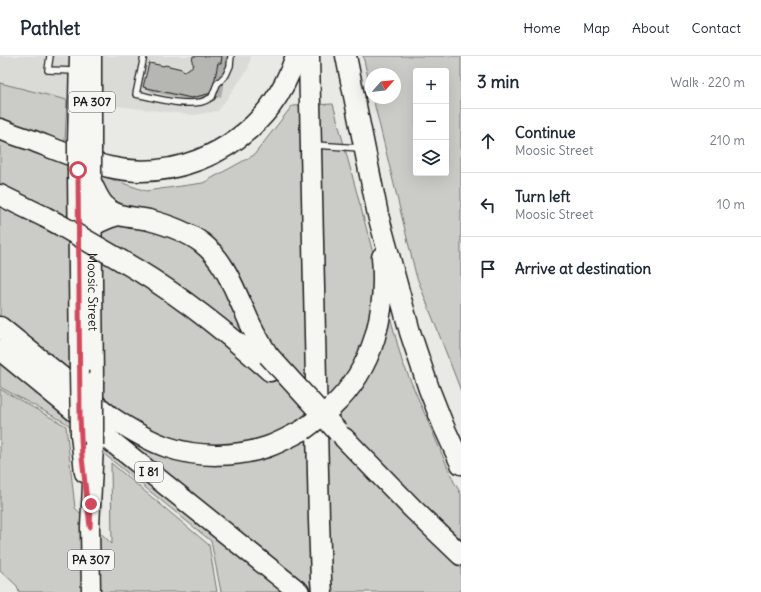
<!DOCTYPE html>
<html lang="en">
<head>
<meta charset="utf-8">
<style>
  :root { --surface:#fff; --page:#f2f2f3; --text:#1f2937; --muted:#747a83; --line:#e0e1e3 }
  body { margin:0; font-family:Delius,sans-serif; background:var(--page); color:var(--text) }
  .controls { position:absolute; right:12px; top:12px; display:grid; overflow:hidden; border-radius:4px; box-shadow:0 4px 16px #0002 }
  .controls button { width:36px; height:36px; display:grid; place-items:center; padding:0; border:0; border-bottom:1px solid var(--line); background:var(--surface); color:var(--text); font:20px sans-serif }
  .compass { position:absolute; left:365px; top:12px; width:36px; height:36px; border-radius:50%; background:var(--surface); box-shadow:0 4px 16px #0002; rotate:62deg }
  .stop { position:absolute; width:12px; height:12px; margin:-9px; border:3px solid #d1495b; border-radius:50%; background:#fff }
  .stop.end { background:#d1495b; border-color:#fff; box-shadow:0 1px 4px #0008 }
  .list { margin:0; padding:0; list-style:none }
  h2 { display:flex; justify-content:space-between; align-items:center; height:52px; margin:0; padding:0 16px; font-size:17px }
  h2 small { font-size:13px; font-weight:400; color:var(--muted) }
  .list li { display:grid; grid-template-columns:26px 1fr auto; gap:12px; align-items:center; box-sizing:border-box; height:64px; padding:0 16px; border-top:1px solid var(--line) }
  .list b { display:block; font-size:15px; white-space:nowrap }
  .list p { margin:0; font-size:13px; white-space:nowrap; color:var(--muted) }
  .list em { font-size:13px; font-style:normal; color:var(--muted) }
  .icon { flex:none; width:22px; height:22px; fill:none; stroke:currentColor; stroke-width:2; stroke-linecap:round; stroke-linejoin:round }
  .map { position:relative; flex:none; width:461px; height:536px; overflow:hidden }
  header { display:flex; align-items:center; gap:24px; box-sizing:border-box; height:56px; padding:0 20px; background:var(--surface); border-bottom:1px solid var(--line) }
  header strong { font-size:19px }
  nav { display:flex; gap:22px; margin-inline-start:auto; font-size:14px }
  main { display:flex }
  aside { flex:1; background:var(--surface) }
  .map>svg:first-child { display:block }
  .built { fill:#dadad6 }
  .green { fill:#cbcbc7; stroke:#747472; fill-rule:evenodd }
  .shadow { fill:#0003 }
  .building { fill:#b6b6b3; stroke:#1c1c1c }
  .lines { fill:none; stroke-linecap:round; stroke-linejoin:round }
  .service-casing { stroke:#1c1c1c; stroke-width:8 }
  .primary-casing { stroke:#1c1c1c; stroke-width:21 }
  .motorway-casing { stroke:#1c1c1c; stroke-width:23 }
  .service { stroke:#f6f6f2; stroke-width:5.5 }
  .primary { stroke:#f6f6f2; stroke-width:18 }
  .motorway { stroke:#f6f6f2; stroke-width:20 }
  .primary-bridge-casing { stroke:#1c1c1c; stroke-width:21; stroke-linecap:butt }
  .motorway-bridge-casing { stroke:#1c1c1c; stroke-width:23; stroke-linecap:butt }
  .primary-bridge { stroke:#f6f6f2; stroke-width:18 }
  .motorway-bridge { stroke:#f6f6f2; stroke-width:20 }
  .route { stroke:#d1495b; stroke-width:5 }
  .labels { text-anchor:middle; stroke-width:3; stroke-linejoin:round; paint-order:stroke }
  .shield { fill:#f6f6f2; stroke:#5d5d5c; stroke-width:1 }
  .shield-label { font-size:12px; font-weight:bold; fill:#1c1c1c }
  .street-label { font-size:13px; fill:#1c1c1c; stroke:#f6f6f2 }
</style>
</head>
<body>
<header>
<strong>Pathlet</strong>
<nav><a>Home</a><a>Map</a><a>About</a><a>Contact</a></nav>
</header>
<main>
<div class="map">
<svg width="461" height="536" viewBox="0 0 461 536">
  <rect width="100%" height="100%" fill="#e9e9e5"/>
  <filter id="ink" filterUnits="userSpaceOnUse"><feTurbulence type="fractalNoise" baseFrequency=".025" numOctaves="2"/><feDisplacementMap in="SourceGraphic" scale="8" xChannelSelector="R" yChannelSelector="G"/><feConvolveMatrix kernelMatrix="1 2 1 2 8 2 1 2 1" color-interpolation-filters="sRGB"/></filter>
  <g filter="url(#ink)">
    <!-- built -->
    <path class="built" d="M0,0H251L248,13L218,55L194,59L67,44L0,27Z"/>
    <!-- green -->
    <path class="green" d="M363,0H461V335L416,219L373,42H395V18H371V34ZM416,15H446V117H416Z
      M0,27L67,44L64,107L146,135L203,127L254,99L292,50L333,48L402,305L454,426L461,438V536H221L211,485L66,367L0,331Z
      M0,333L66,370L75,452L112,488L111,407L209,489L217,536H19L17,530L0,514Z"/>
    <!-- shadow -->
    <path class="shadow" d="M194,0H231L227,11L221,41L200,46L152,36L144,31L182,14L186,16L195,9Z"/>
    <!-- building -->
    <path class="building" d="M193,0H222L221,7H218L212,37L191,42L143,31L149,7L164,10L165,9L182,13L184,16L194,9L192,6Z"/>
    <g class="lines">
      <!-- service casing -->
      <g class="service-casing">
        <path id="service" d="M50,0L48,14L75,15
          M144,0L136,38C155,42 182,50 201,46C205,45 209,43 212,41L217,28L226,19L230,10L231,0
          M315,89L360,92"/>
      </g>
      <!-- primary casing -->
      <g class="primary-casing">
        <g id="primary">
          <path d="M92,0V92"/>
          <path d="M77,87L79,0"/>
          <path d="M77,114L79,315"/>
          <path id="s1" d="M92,126L94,325"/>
          <path d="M80,378L84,417"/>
          <path d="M91,536L90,471L94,389"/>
        </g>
      </g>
      <!-- motorway casing -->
      <g class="motorway-casing">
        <path id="motorway" d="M309,0L319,464L321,524L322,536
          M346,0L378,159L410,276L429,333L444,371L461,408
          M0,73C10,77 21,81 31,84C57,94 82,105 109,111C169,125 232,99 270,51C282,35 290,18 296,0
          M92,128C96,136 99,145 106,151C117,162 135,161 149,164C168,169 186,175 202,187C225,205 233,231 245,256C251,271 259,285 268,299
          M0,139L45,161
          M78,179C91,170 104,162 119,159
          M122,205C175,235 224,274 270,315
          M0,271L111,361C129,373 147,384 167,391C198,402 236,401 267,391C279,387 291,380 303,374
          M0,294L116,389L299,536
          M332,351C374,312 387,256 382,201
          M344,382L413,453L461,499"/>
      </g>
      <!-- service -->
      <use href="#service" class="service"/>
      <!-- primary -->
      <use href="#primary" class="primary"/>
      <!-- motorway -->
      <use href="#motorway" class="motorway"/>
      <!-- primary-bridge casing -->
      <g class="primary-bridge-casing">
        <path id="primary-bridge" d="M77,87V114
          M92,92V120
          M79,315L80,378
          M94,325V389"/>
      </g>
      <!-- motorway-bridge casing -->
      <g class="motorway-bridge-casing">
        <path id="motorway-bridge" d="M45,161L60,169L122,205
          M268,299L338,376
          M303,374L311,368L332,351"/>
      </g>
      <!-- primary-bridge -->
      <use href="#primary-bridge" class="primary-bridge"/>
      <!-- motorway-bridge -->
      <use href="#motorway-bridge" class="motorway-bridge"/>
    </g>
  </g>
  <g class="lines" filter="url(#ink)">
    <!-- route -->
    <path class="route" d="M78,114L80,361L82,401L90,471L91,448"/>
  </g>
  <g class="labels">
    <!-- shield labels -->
    <g class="shield">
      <rect x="69" y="36" width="46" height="20" rx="3"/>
      <rect x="135" y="406" width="28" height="20" rx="3"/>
      <rect x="68" y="494" width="46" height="20" rx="3"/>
    </g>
    <g class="shield-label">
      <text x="92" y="50">PA 307</text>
      <text x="149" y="420">I 81</text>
      <text x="91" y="508">PA 307</text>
    </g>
    <!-- street labels -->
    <g class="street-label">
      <text dy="5" stroke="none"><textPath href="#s1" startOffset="110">Moosic Street</textPath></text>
    </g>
  </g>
</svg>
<div class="controls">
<button>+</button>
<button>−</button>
<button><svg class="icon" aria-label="layers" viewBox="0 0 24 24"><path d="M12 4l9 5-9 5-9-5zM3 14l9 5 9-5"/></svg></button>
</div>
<svg class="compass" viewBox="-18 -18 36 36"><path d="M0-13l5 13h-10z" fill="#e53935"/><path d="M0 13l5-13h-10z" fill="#747a83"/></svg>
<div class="stop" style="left:78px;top:114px"></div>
<div class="stop end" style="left:91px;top:448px"></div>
</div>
<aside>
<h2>3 min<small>Walk · 220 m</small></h2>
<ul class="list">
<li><svg class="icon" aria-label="ahead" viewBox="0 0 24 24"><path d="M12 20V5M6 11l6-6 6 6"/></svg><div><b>Continue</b><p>Moosic Street</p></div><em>210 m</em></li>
<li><svg class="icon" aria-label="left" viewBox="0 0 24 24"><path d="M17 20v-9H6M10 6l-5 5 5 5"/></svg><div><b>Turn left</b><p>Moosic Street</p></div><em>10 m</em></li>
<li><svg class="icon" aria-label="arrive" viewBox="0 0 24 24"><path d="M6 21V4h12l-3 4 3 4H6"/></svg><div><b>Arrive at destination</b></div></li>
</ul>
</aside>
</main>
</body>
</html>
